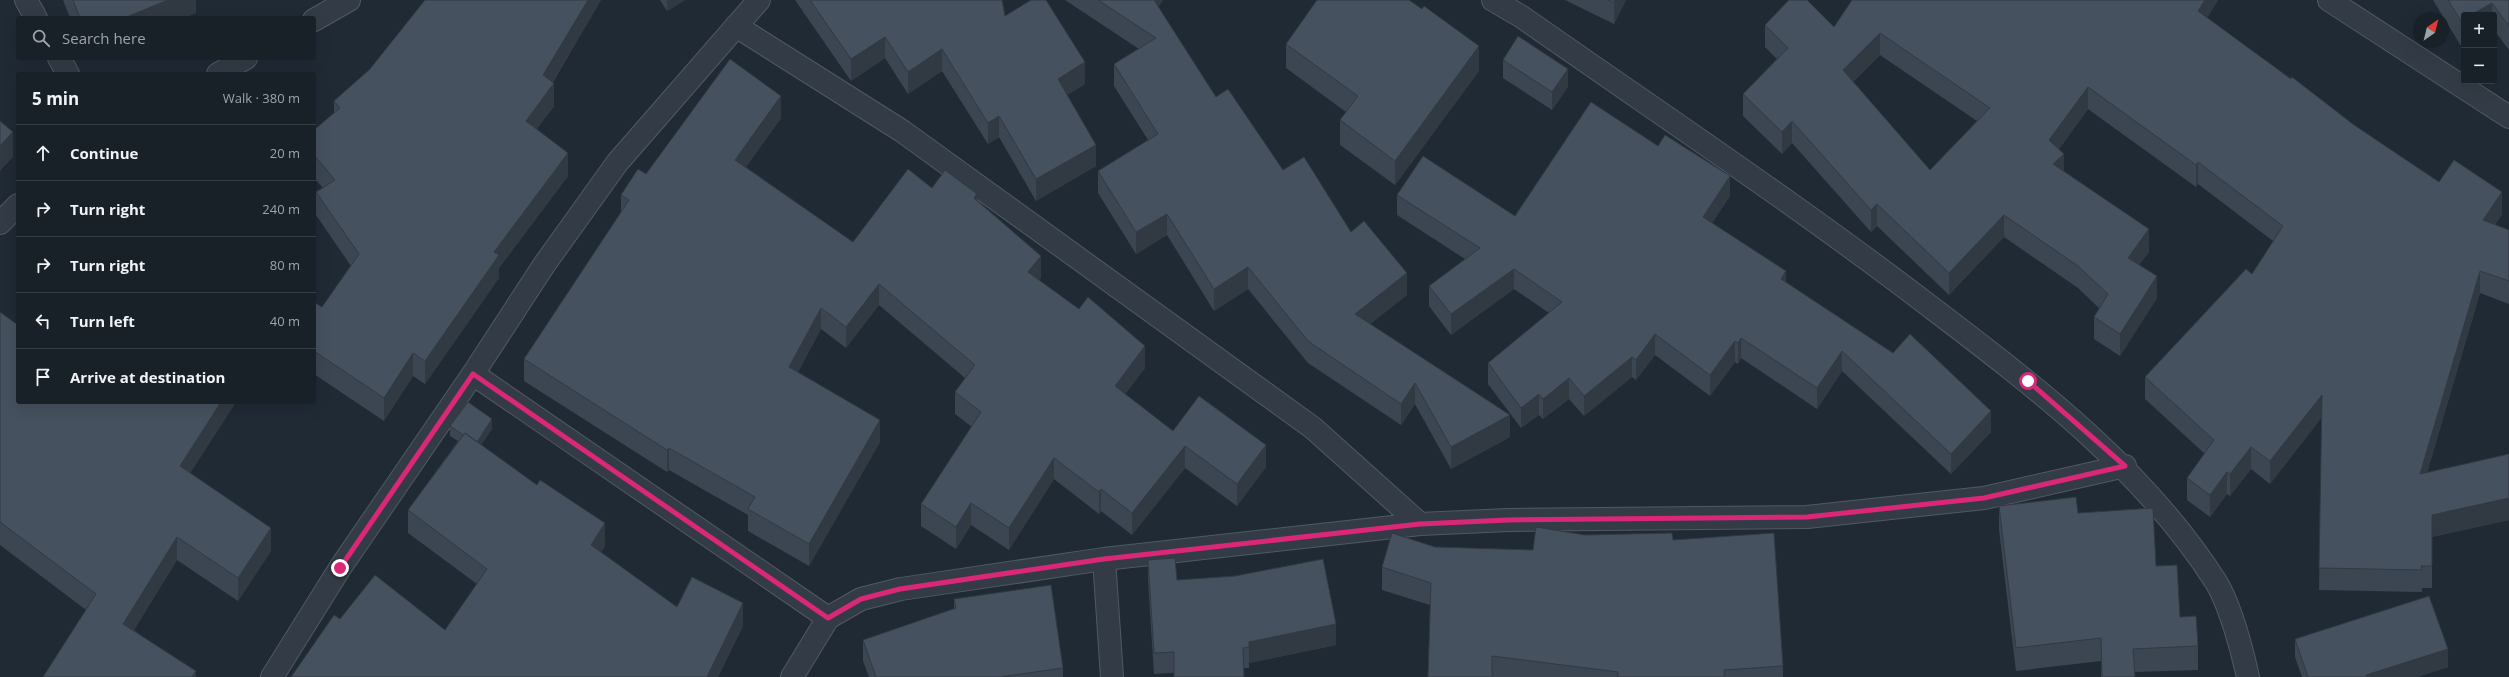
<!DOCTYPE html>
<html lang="en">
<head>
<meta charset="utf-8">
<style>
  :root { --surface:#182028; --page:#212830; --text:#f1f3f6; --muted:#9fa3a8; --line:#363e45 }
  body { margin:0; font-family:"Open Sans",sans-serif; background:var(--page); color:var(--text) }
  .controls { position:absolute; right:12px; top:12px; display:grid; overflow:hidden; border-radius:4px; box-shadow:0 4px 16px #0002 }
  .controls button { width:36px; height:36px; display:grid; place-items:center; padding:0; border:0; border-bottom:1px solid var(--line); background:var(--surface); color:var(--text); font:20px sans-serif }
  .compass { position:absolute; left:2413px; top:12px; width:36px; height:36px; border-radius:50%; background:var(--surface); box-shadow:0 4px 16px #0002; rotate:35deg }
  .stop { position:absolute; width:12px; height:12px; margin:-9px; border:3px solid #db2777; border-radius:50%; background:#fff }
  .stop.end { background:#db2777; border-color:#fff; box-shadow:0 1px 4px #0008 }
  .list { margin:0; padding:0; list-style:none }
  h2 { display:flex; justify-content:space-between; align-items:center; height:52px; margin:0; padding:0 16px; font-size:17px }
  h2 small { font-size:13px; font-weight:400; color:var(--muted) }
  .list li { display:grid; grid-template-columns:26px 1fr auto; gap:12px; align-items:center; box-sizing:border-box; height:56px; padding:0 16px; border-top:1px solid var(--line) }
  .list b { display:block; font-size:15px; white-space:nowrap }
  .list em { font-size:13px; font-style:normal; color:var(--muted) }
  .icon { flex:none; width:22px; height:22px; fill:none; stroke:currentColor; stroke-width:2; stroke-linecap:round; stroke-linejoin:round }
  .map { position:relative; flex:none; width:2509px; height:677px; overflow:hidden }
  .search { position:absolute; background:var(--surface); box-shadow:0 4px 16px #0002; left:16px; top:16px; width:300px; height:44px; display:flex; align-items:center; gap:10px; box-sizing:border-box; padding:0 14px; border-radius:4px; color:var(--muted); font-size:15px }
  .panel { position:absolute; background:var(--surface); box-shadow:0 4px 16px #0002; left:16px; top:72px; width:300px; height:332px; border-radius:4px }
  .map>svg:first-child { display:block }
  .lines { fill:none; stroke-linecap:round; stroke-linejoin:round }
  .street-casing { stroke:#515964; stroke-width:24 }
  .street { stroke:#333c46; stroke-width:22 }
  .wall { fill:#3c4652; fill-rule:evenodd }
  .shaded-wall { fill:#313942 }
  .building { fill:#46515f; stroke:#313942; fill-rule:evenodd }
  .route { stroke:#db2777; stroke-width:5 }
</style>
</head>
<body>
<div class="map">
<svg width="2509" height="677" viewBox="0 0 2509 677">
  <rect width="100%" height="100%" fill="#202a35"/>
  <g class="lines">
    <!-- street casing -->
    <g class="street-casing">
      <path id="street" d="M26,0L36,18
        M1493,0L1522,17C1659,113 1799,206 1932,308C2037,388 2144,469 2216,582C2230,605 2242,650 2248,677
        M2329,0L2509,117
        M314,20L349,0
        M736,26L902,131L1313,428L1420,524
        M59,58L68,74
        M218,74L246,58
        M0,223L18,205
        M473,374L828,618
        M1104,559L1112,677
        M272,677L340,568L473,374L544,265L617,163L759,0
        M792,677L828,618L861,599L901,589L1104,559L1420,524L1508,520L1807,517L1984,498L2125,466"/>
    </g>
    <!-- street -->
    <use href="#street" class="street"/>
  </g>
  <!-- wall -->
  <path class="wall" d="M63,0H196V13L184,18H70Z
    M425,0H601L553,82L554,106L536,130L568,176L499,268V278L425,384L413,376L384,421L314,374V302L322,307L351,266L316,215V192L323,188L314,178V130L334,113V101L370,69Z
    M660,0H685L667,11Z
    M795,0H1002L1005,16L1085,84L1067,95L1096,166L1036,201L999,137L988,144L942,71L908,94L885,58L851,81Z
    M1065,0H1163L1158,7L1216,97L1283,170L1351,232L1407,295L1370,324L1510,437L1451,469L1415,404L1401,425L1308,363L1248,289L1214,311L1167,235L1136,254L1098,193V171L1148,140L1114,86V64L1139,49Z
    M1565,0H1626L1614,24Z
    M2218,0L2207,18L2354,125L2439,182L2502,214L2495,225L2509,230V304L2480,293L2427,473L2509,454V520L2432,537V588H2422V592L2319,590L2322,417L2270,484L2251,469L2230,496L2227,494L2210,517L2187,500V478L2205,454L2145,399V377L2252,274L2273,241L2198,184L2196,187L2088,109L2059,149L2064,171L2149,252L2139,265L2157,298L2120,356L2094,339V317L2099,308L2078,288L2004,237L1949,295L1877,226L1871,232L1792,143L1782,154L1743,116V94L1777,59L1765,47V25L1834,27ZM1880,55L1977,121L1930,170L1853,82Z
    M2433,0H2509V50L2494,30V15H2464V44L2461,46Z
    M1286,44L1479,71L1395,185L1340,145V120L1346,112L1286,68Z
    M1503,60L1568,87L1552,110L1503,78Z
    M781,118L746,167L853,242L932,188L977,201L1041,278L1039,280L1145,368L1125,394L1173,431L1266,467L1237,506L1185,468L1132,535L1101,511L1099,514L1054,479L1009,550L971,525L956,549L921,526V504L972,427L955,414V392L965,378L879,305L846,348L821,329L798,372L880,442L809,566L748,531V515L669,470L667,472L524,381V359L621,213V195L646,174Z
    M1397,195L1515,216L1730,196L1712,223L1786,282L1991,432L1951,474L1842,371L1817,409L1741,358L1738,364L1735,362L1710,396L1655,355L1636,380L1632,377L1584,416L1569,399L1543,419L1539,415L1521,428L1488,384V363L1549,313L1514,289L1451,335L1429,306V286L1465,259L1397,215Z
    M0,312L18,402H236L190,473L271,551L238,601L177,560L134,630L196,677L86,610L0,545Z
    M450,426L492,429L481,445L605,546L601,552L677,607L743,626L718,677L340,619L445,630L477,584L408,533V510L458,441L450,436Z
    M1999,506L2078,513L2156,566L2180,617L2198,646V670L2134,672L2135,677H2101V661L2016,671L1999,530Z
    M1585,535L1673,540L1783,666V677H1428L1430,605L1382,590V567L1435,547L1533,550Z
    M1148,560L1177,580L1336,645L1249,663V668L1154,674L1148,581Z
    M954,599L1063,668V677H869L863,661V640L954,609Z
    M2295,639L2448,667L2417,677H2302L2295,657Z"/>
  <!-- shaded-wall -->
  <path class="shaded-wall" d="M168,0H196V13L184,18H124Z
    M588,0H601L543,97V75Z
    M667,0H685L667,11Z
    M1151,0H1163L1151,17Z
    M1615,0H1626L1614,24V3Z
    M2205,0H2218L2198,33V11Z
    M2492,3V15H2471Z
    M2464,20V44L2461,46V21Z
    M1880,33V55L1843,92V70Z
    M885,37V58L851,81V59Z
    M1479,46V71L1395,185V161Z
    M942,49V71L908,94V72Z
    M1085,62V84L1058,101V79Z
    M1568,69V87L1552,110V92Z
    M554,83V106L526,144V121Z
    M2088,87V109L2049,162V140Z
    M781,96V118L735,181V160Z
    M999,116V137L988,144V123Z
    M1792,121V143L1782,154V132Z
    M13,132V157L0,171V146Z
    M1096,145V166L1036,201V179Z
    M568,153V176L499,268V278L425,384V361L494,252Z
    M2064,154V176L2053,164Z
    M2198,162V184L2196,187V165Z
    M1730,176V196L1703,237V217Z
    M2502,192V214L2483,242V220Z
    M977,194V215L974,198Z
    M1877,204V226L1871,232V210Z
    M1167,214V235L1136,254V232Z
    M2004,215V237L1949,295V273Z
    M2149,229V252L2128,280V258Z
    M1041,256V278L1028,294V272Z
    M1248,267V289L1214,311V289Z
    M1514,269V289L1451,335V314Z
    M1786,271V291L1781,279Z
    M2480,271V293L2420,496V474Z
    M1407,273V295L1355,336V314Z
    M2157,276V298L2120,356V334Z
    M879,284V305L846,348V327Z
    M821,308V329L789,389V367Z
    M1655,334V355L1636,380V360Z
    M1741,338V358L1738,364V343Z
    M1735,341V362L1710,396V375Z
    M1145,346V368L1115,408V386Z
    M1842,351V371L1817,409V388Z
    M413,353V376L384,421V398Z
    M1632,357V377L1584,416V396Z
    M1569,378V399L1543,419V399Z
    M1415,383V404L1401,425V404Z
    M1539,394V415L1521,428V408Z
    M2322,395V417L2270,484V461Z
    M221,402H236L180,489V466Z
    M1991,411V432L1951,474V454Z
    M1510,415V437L1451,469V447Z
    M492,419V429L475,453V444Z
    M880,420V442L809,566V544Z
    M1266,445V467L1237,506V484Z
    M1185,446V468L1132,535V513Z
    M2251,447V469L2230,496V474Z
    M669,448V470L667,472V450Z
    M1054,458V479L1009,550V528Z
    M2227,472V494L2210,517V495Z
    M1101,489V511L1099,514V492Z
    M2509,498V520L2432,537V515Z
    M971,503V525L956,549V527Z
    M605,523V546L591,568V545Z
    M271,528V551L238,601V578Z
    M177,537V560L123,647V624Z
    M743,603V626L718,677H707Z
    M1336,624V645L1249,663V642Z
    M2448,649V667L2417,677H2366V675Z
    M196,671V677H192Z"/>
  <!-- building -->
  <path class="building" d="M73,0H168L124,18H80Z
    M425,0H588L543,75L554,83L526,121L568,153L494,252L499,255L425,361L413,353L384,398L314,351V302L322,307L359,254L316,192L335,180L314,155V130L340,108L334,101L370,69Z
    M810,0H1002L1005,16L1031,0H1046L1085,62L1058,79L1096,145L1036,179L999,116L988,123L942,49L908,72L885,37L851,59Z
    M1098,0H1154L1216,97L1228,89L1283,170L1304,157L1351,232L1364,221L1407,273L1355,314L1510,415L1451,447L1415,383L1401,404L1308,341L1248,267L1214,289L1167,214L1136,232L1098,171L1158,134L1114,64L1156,38Z
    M1317,0H1409L1422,9L1424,6L1479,46L1395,161L1340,120L1358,96L1286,44Z
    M1608,0H1615L1614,3Z
    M1789,0H1807L1834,27L1852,0H2205L2198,11L2291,79L2292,77L2354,125L2439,182L2454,160L2502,192L2483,220L2509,230V281L2480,271L2420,474L2509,454V498L2432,515V566H2421L2422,570L2319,568L2322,395L2270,461L2251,447L2230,474L2227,472L2210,495L2187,478L2214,440L2145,377L2246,269L2252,274L2283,226L2198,162L2196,165L2088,87L2049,140L2064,154L2053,164L2149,229L2128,258L2157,276L2120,334L2094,317L2108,294L2078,266L2004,215L1949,273L1877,204L1871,210L1792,121L1782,132L1743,94L1788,48L1765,25ZM1880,33L1990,108L1930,170L1843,70Z
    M2448,0H2509V26L2492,3L2471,15H2464V20L2461,21Z
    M1518,36L1568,69L1552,92L1503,60Z
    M730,59L781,96L735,160L853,242L908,169L932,188L945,170L977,194L974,198L1041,256L1028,272L1079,309L1088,297L1145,346L1115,386L1173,431L1199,396L1266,445L1237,484L1185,446L1132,513L1101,489L1099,492L1054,458L1009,528L971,503L956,527L921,504L981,412L955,392L975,365L879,284L846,327L821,308L789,367L880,420L809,544L748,509L755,497L669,448L667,450L524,359L629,200L621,195L638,169L646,174Z
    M1591,102L1658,146L1665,135L1730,176L1703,217L1786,271L1781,279L1893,353L1910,334L1991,411L1951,454L1842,351L1817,388L1741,338L1738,343L1735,341L1710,375L1655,334L1636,360L1632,357L1584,396L1569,378L1543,399L1539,394L1521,408L1488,363L1562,302L1514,269L1451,314L1429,286L1480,248L1397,195L1423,156L1515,216Z
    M0,121L13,132L0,146Z
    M0,312L18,325V402H221L180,466L271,528L238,578L177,537L123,624L196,671L192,677H43L96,594L0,522Z
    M468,402L492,419L477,442L465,433L463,435L450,426Z
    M465,433L537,485L540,480L605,523L591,545L677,607L692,577L743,603L707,677H291L334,615L340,619L375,575L445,630L487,569L408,510Z
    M2076,497L2078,513L2153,508L2156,566L2177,565L2180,617L2196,616L2198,646L2133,649L2135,677H2102L2101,638L2016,648L1999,506Z
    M1536,527L1585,535L1672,533L1673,540L1774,533L1783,666L1724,670V677H1618V672L1492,656V677H1428L1431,583L1382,567L1392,533L1435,547L1533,550Z
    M1175,558L1177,580L1235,576L1323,559L1336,624L1249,642V647L1243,648L1244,677H1174V652L1154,653L1148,560Z
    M1051,585L1063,668L1000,677H876L863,640L956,608L954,599Z
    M2429,596L2448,649L2366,675L2367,677H2308L2295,639Z"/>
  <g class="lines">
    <!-- route -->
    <path class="route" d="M340,568L473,374L828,618L861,599L900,589L1104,559L1420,524L1508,520L1807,517L1984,498L2125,466L2028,381"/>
  </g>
</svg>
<div class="controls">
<button>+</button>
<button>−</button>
</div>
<svg class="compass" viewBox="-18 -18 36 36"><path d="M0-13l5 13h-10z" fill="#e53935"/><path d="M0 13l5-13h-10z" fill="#9fa3a8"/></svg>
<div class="stop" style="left:2028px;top:381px"></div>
<div class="stop end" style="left:340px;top:568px"></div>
<div class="search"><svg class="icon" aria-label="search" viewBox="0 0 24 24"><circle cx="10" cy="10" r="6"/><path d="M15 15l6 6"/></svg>Search here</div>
<section class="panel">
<h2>5 min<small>Walk · 380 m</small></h2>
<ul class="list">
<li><svg class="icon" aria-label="ahead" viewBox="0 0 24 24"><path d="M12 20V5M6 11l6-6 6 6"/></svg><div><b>Continue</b></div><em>20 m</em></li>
<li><svg class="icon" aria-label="right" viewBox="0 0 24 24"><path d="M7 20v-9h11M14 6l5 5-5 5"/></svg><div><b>Turn right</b></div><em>240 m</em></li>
<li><svg class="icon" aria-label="right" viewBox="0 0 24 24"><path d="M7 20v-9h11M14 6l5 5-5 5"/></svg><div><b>Turn right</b></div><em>80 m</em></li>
<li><svg class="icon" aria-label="left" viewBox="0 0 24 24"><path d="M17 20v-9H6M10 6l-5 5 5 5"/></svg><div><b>Turn left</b></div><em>40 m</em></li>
<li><svg class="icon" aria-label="arrive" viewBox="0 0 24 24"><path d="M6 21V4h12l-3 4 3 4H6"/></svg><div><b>Arrive at destination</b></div></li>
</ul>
</section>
</div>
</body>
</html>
